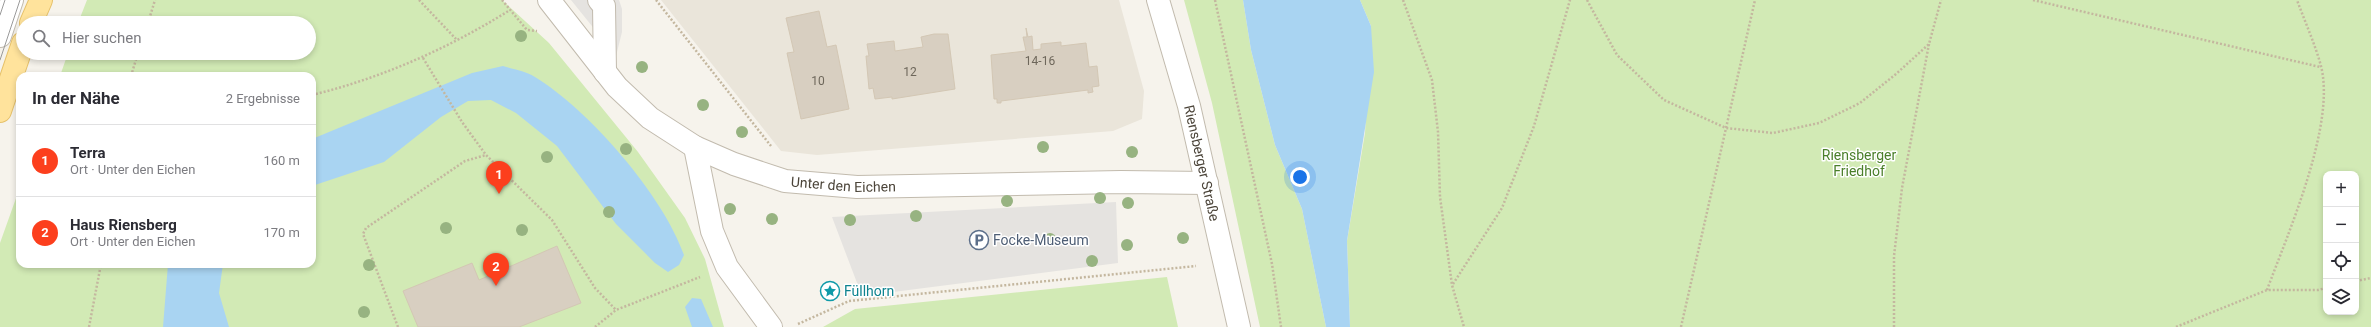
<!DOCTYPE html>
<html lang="de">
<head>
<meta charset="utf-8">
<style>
  :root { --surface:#fff; --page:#f2f2f3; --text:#2b2b33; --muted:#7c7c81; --line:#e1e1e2; --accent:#fc3f1d }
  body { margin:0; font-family:Roboto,sans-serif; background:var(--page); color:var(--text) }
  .controls { position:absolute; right:12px; bottom:12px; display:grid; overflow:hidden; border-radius:8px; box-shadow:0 2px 6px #0003 }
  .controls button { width:36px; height:36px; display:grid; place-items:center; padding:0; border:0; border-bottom:1px solid var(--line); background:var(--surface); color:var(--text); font:20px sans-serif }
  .you { position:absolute; left:1300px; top:177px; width:14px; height:14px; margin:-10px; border:3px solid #fff; border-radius:50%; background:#1a73e8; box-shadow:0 0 0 6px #1a73e833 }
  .badge { display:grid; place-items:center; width:26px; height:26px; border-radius:50%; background:var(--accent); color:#fff; font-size:13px; font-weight:700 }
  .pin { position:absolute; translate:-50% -33px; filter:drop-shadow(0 1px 2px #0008) }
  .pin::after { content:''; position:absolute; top:21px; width:14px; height:12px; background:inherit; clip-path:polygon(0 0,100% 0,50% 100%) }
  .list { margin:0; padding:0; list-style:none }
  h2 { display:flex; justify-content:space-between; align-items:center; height:52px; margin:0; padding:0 16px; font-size:17px }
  h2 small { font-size:13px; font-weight:400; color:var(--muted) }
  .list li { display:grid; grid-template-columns:26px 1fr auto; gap:12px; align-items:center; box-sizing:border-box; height:72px; padding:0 16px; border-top:1px solid var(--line) }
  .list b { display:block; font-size:15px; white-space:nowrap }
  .list p { margin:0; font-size:13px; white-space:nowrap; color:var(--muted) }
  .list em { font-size:13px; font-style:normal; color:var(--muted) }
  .icon { flex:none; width:22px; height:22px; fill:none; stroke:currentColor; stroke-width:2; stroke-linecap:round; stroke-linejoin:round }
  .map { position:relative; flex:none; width:2371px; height:327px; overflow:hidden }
  .search { position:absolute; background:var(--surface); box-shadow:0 2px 6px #0003; left:16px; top:16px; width:300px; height:44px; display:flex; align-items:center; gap:10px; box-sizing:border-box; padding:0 14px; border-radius:22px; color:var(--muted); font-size:15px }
  .panel { position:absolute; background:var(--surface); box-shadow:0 2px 6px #0003; left:16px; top:72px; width:300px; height:196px; border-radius:12px }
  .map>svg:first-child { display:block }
  .residential { fill:#eae5da }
  .green { fill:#d2eab5; fill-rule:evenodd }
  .parking { fill:#e5e3e0 }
  .water { fill:#a9d4f2 }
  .building { fill:#d8cfc1; stroke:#d3c7b4 }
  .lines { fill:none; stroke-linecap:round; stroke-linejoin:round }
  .minor-casing { stroke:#c2bbae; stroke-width:24 }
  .major-casing { stroke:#e6c16a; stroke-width:24 }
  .path { stroke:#c4b79f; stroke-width:2.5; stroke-dasharray:2 2; stroke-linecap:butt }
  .minor { stroke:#fff; stroke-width:22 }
  .major { stroke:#ffe39c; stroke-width:22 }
  .tram { stroke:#9a9a9a; stroke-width:1 }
  .tree { fill:#97b381 }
  .labels { text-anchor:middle; stroke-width:3; stroke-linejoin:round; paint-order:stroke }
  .number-label { font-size:12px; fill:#6e675b }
  .park-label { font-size:14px; fill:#4a7f2a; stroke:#fff }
  .street-label { font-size:14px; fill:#4b4439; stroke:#fff }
  .service-label { font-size:14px; fill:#4e5e75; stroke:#fff; text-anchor:start }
  .culture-label { font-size:14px; fill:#0d838f; stroke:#fff; text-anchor:start }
</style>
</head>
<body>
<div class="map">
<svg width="2371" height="327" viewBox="0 0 2371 327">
  <rect width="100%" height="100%" fill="#f6f3ec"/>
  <!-- residential -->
  <path class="residential" d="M661,0H1119L1144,91L1142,119L1113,131L817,155L781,151Z"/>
  <!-- green -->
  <path class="green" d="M87,0H502L549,43L638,152L685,218L705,259L724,327H0V243L20,187V264H312V76H60L68,53H309V23H78Z
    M1184,0H1243L1251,50L1275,145L1302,209L1326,327H1260L1212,103Z
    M1360,0H2371V327H1350L1347,241L1365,133L1371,26ZM2326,174H2356V312H2326Z
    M1167,277L1178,327H823L855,309Z"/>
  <!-- parking -->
  <path class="parking" d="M571,0H619L622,9V32L616,56Z
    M1116,202L1118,263L862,296L832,217Z"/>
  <!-- water -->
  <path class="water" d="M1243,0H1360L1371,26L1374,72L1347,241L1350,327H1326L1302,209L1275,145L1251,50Z
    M503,66C513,69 526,71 535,77C589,110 663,195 684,255L679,265L668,272L655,263L616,224L557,146L516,113L491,100L468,101L441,117L384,162L312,186V139L472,73Z
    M168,264H223L219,293L229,327H163Z
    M692,298L701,299L713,327H692L685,307Z"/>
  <!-- building -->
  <path class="building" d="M819,11L827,47L836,45L849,109L801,119L787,53L794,52L786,18Z
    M1026,28L1028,37L1032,36L1033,50L1041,49V44L1061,42V46L1086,43L1089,67L1097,66L1099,86L1092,87L1093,92L1088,93V90L1001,101V103H997V99H994L991,55L1026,51L1023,37H1027Z
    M934,34H948L955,89L892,99V97L875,99L873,88L869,89L866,56H869L867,44L894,41L895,51L923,47L921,37Z
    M557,246L581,303L519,327H418L403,291L472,263L479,280Z"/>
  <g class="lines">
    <!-- minor casing -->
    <g class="minor-casing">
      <g id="minor">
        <path id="s1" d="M549,0L617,87L650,118L695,147L734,164L785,181L857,187L1121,182L1207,183"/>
        <path d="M599,0L604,6L605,72"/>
        <path id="s2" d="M1158,0L1189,106L1239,327"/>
        <path d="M0,36L12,0"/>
        <path d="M695,147L712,231L727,267L771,327"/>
      </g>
    </g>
    <!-- major casing -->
    <g class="major-casing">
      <path id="major" d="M31,23L41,0
        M0,111L23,43"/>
    </g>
    <!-- path -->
    <path class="path" d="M419,0L456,39
      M502,0L527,30L537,31
      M656,0L771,146
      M1215,0L1272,264L1281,327
      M1403,0L1432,80L1438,132L1440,197L1452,285L1464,327
      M1587,0L1617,55L1664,100L1726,128L1773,133L1819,123L1860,103L1896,74L1929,44L1941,0
      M2033,0L2320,67
      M148,23L155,0
      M423,58L462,122L486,155L552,220L595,288L616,310
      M131,76L138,53
      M312,95C382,78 449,48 510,10
      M2356,281L2371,278
      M1453,284L1502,208L1534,126L1570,0
      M2267,290C2288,233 2336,125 2321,66C2315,44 2305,22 2297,0
      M798,324L849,301L1196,266
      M89,327L101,264
      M398,327L363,234L366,228L465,161L486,155
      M595,327L616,310L700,277
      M1681,327L1755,0
      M1894,327V256L1902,188L1929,44
      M2176,327L2267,290H2318L2326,288"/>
    <!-- minor -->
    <use href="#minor" class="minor"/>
    <!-- major -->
    <use href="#major" class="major"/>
    <!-- tram -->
    <path class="tram" d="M0,15L5,0
      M0,60L20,0"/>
  </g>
  <!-- trees -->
  <g class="tree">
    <circle cx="521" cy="36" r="6"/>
    <circle cx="642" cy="67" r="6"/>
    <circle cx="703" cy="105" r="6"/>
    <circle cx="742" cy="132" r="6"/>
    <circle cx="1043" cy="147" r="6"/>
    <circle cx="626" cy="149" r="6"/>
    <circle cx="1132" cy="152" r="6"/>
    <circle cx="547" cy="157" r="6"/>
    <circle cx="1100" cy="198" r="6"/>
    <circle cx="1007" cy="201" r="6"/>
    <circle cx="1128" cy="203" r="6"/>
    <circle cx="730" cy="209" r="6"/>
    <circle cx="609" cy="212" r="6"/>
    <circle cx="916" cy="216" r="6"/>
    <circle cx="772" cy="219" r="6"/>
    <circle cx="850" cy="220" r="6"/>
    <circle cx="446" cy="228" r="6"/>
    <circle cx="522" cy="230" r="6"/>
    <circle cx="1183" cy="238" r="6"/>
    <circle cx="1050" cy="239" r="6"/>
    <circle cx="1127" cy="245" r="6"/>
    <circle cx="1092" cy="261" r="6"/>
    <circle cx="369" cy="265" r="6"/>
    <circle cx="364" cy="312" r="6"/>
  </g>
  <!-- icons -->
  <defs>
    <g id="parking-ring" transform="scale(1)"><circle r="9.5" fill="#fff" stroke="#5c6f8a" stroke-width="1.5"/><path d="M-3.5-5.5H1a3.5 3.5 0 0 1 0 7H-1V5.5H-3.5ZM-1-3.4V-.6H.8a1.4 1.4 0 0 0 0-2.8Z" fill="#5c6f8a"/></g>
    <g id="sight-ring" transform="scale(1)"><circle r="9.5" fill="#fff" stroke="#0f9aa8" stroke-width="1.5"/><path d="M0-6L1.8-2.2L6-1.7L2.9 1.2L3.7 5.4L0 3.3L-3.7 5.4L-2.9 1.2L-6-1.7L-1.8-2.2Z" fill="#0f9aa8"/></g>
  </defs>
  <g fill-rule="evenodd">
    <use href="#parking-ring" x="979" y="240"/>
    <use href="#sight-ring" x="830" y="291"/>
  </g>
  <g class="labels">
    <!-- number labels -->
    <g class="number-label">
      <text x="1040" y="65">14-16</text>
      <text x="910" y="76">12</text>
      <text x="818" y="85">10</text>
    </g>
    <!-- park labels -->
    <g class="park-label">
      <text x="1859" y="160">Riensberger<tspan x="1859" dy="16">Friedhof</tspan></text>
    </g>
    <!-- street labels -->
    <g class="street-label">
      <text dy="5" stroke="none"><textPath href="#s2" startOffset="169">Riensberger Straße</textPath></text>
      <text dy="5" stroke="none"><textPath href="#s1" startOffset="364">Unter den Eichen</textPath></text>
    </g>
    <!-- service labels -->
    <g class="service-label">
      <text x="993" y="245">Focke-Museum</text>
    </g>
    <!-- culture labels -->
    <g class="culture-label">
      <text x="844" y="296">Füllhorn</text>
    </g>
  </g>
</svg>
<div class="controls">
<button>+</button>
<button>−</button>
<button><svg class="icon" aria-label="locate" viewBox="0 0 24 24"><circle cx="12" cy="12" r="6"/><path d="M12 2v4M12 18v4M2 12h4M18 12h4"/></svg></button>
<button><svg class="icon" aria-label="layers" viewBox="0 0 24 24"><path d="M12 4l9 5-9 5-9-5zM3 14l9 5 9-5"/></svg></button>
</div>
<div class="you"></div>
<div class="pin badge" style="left:499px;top:194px">1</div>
<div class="pin badge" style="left:496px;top:286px">2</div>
<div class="search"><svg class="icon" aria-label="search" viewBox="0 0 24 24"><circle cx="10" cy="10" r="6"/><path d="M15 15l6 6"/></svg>Hier suchen</div>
<section class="panel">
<h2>In der Nähe<small>2 Ergebnisse</small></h2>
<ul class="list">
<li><span class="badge">1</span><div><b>Terra</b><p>Ort · Unter den Eichen</p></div><em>160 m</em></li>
<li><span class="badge">2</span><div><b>Haus Riensberg</b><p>Ort · Unter den Eichen</p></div><em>170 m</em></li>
</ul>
</section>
</div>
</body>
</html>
